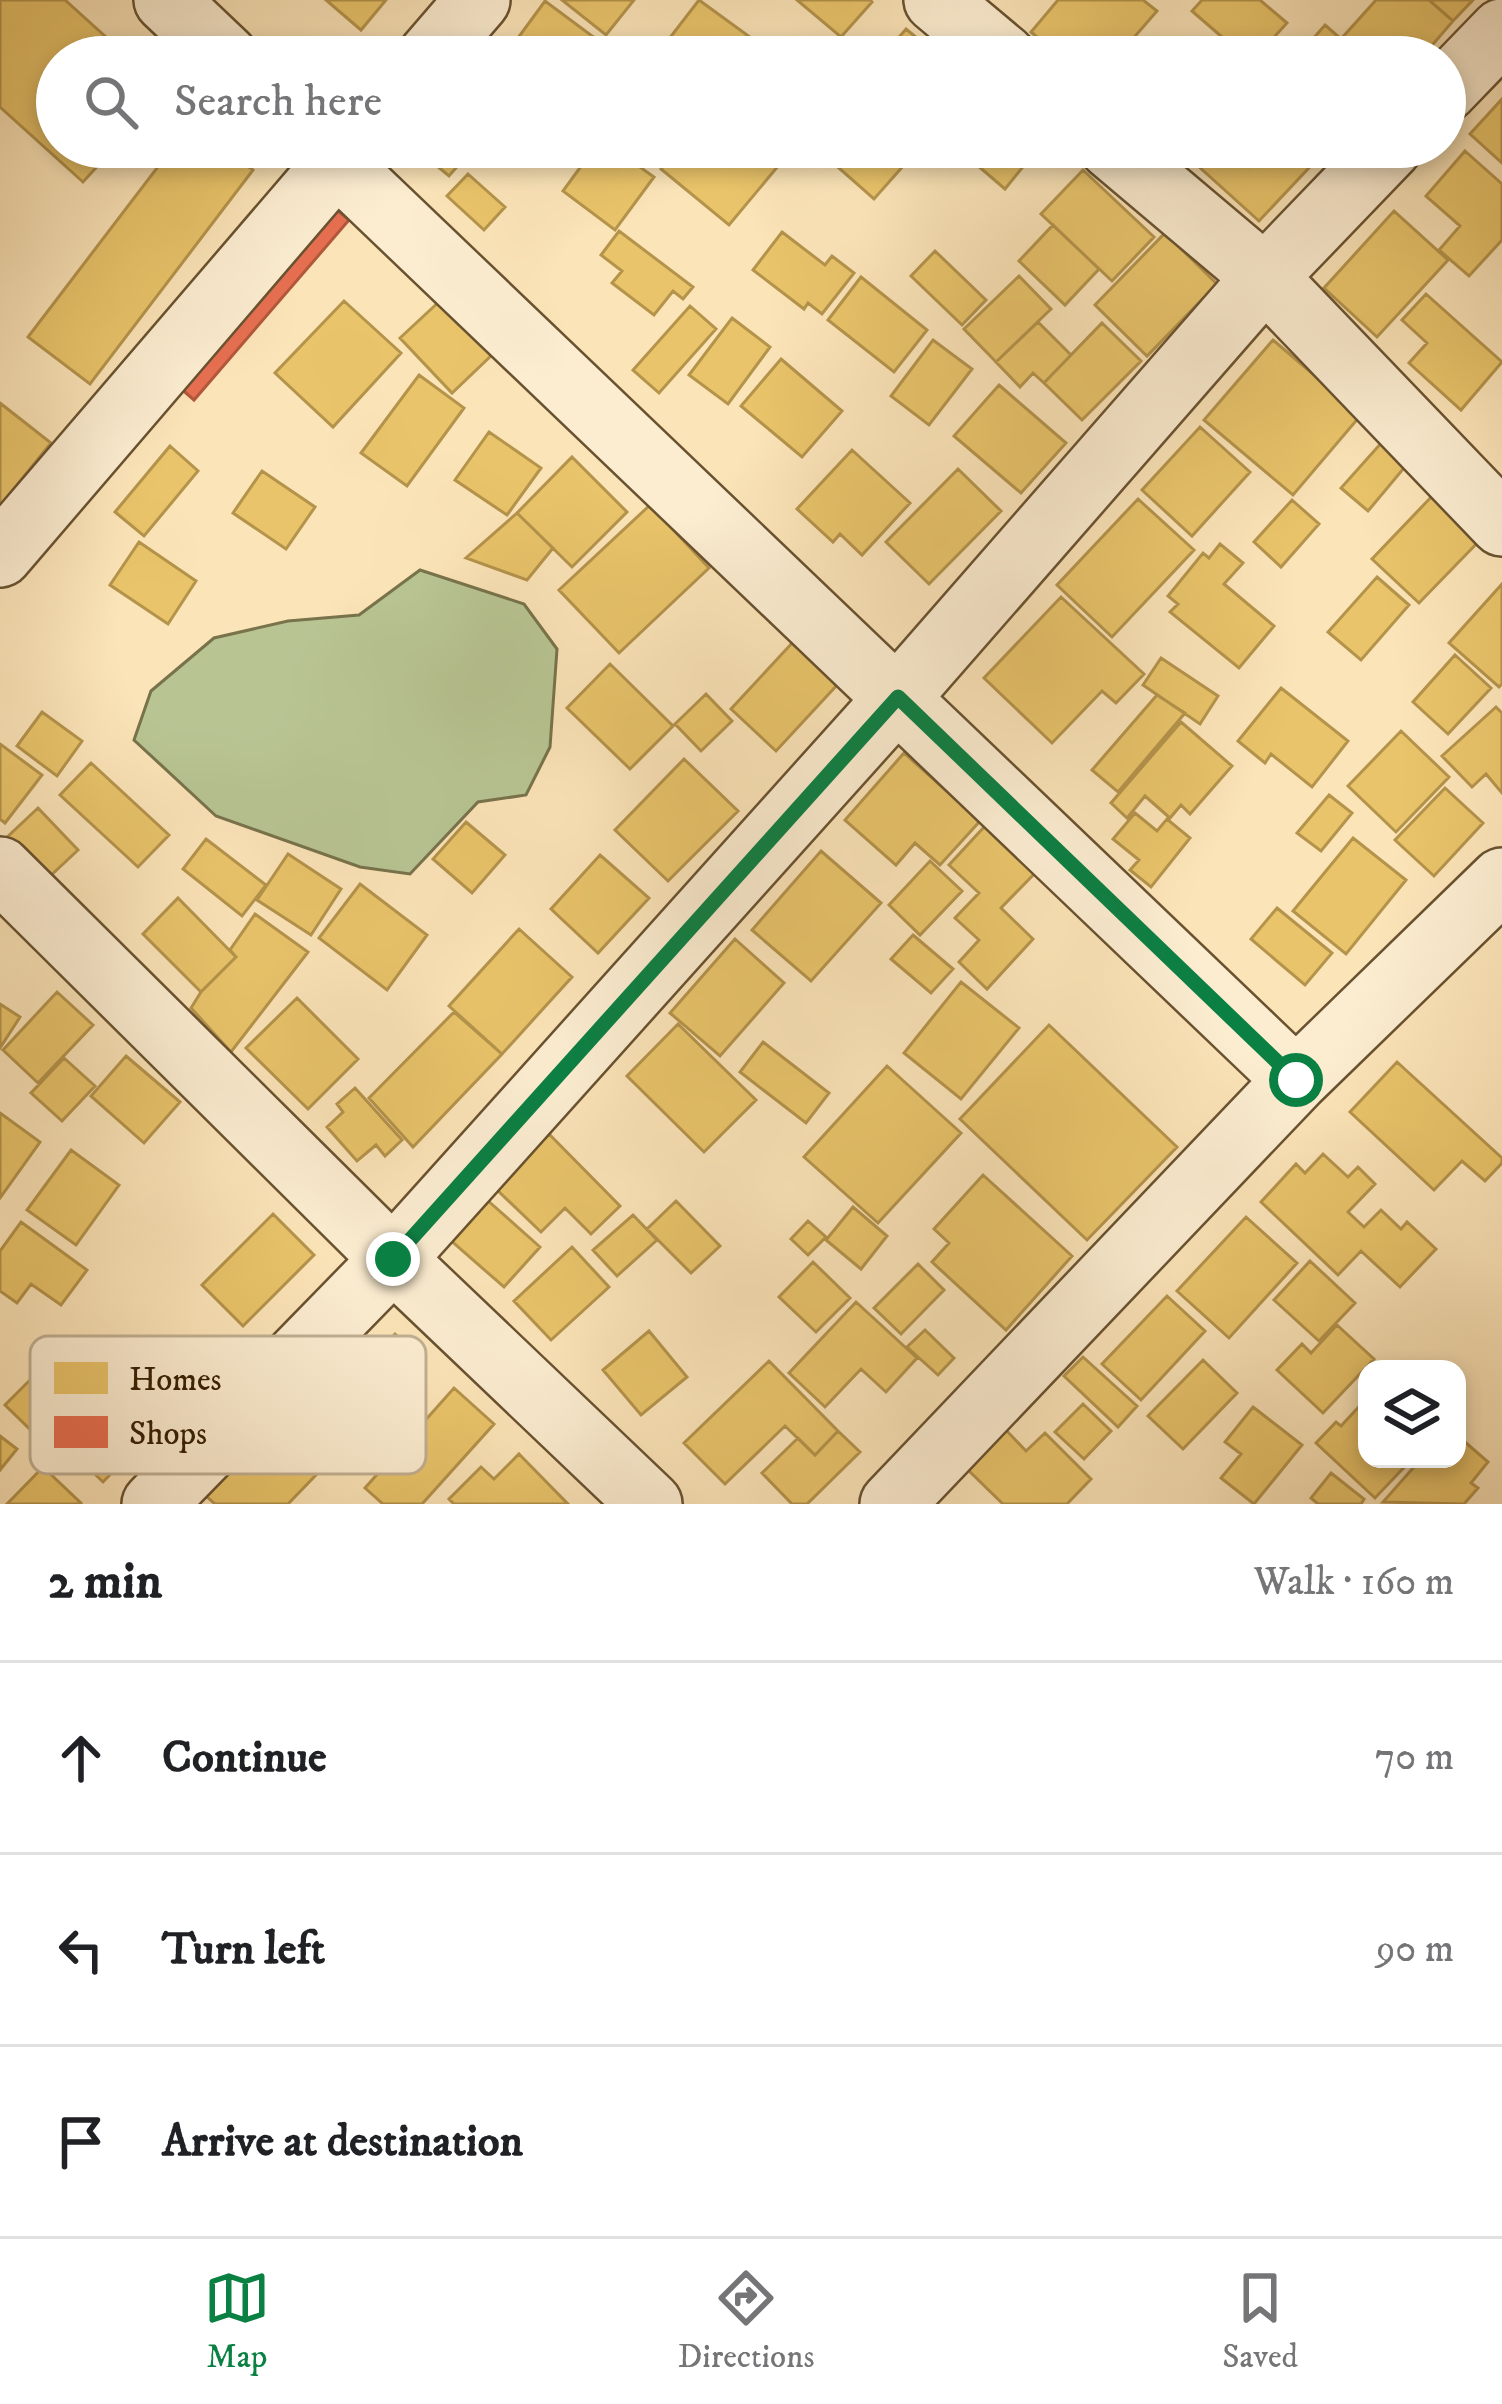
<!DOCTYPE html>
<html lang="en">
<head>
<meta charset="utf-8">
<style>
  :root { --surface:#fff; --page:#f2f2f2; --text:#202124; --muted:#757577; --line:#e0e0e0; --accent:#0b8043 }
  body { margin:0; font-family:"IM FELL DW Pica",serif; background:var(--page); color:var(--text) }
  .controls { position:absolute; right:36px; bottom:36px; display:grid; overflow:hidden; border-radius:24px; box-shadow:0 6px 18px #0003 }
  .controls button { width:108px; height:108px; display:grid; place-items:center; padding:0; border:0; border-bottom:3px solid var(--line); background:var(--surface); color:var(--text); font:60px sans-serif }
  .stop { position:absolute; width:36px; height:36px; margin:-27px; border:9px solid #0b8043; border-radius:50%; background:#fff }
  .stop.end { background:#0b8043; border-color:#fff; box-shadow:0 3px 12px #0008 }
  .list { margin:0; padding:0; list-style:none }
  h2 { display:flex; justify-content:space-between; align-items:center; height:156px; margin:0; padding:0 48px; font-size:51px }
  h2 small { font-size:39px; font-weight:400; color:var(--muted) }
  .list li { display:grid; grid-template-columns:78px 1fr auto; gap:36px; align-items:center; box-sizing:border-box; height:192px; padding:0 48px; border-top:3px solid var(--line) }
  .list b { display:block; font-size:45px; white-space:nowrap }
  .list em { font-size:39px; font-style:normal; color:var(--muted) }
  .icon { flex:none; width:66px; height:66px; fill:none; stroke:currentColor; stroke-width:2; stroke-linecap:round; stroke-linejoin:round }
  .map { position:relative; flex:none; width:1502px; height:1504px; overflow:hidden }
  .search { position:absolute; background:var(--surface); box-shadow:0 6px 18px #0003; left:36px; right:36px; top:36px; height:132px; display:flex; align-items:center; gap:30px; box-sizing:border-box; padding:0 42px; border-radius:66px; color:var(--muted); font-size:45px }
  .sheet { height:732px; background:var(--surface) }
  nav { display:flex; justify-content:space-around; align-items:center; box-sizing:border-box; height:168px; border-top:3px solid var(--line); background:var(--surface); font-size:33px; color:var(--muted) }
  nav a { display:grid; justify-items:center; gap:6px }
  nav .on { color:var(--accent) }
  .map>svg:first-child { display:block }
  .green { fill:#b8c593; stroke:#78734b; stroke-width:3 }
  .homes { fill:#e9c46a; stroke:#b4934b; stroke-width:3 }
  .shops { fill:#e76f51; stroke:#b2583a; stroke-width:3 }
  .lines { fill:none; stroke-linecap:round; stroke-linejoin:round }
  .minor-casing { stroke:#695230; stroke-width:68 }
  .minor { stroke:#fcedd1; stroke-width:63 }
  .route { stroke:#0b8043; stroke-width:15 }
  .key { fill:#fcedd1; stroke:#c1b093; stroke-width:3 }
  .key-label { font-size:33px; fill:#382103 }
</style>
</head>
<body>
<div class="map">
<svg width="1502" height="1504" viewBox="0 0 1502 1504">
  <rect width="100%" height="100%" fill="#fbe4b8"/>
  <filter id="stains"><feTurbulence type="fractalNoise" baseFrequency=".00167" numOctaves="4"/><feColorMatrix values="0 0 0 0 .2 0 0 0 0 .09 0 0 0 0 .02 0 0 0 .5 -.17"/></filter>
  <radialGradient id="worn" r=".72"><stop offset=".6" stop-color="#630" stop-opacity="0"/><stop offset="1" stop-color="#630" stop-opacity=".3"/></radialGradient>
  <!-- green -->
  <path class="green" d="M420,570L524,604L557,649L550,747L526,795L478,802L410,874L360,867L216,816L134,740L151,691L214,638L288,621L359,615Z"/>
  <!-- homes -->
  <path class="homes" d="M0,0H65L128,57H57V147H115L83,182L0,107Z
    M326,0H386L361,30Z
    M562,0H634L606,35Z
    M699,0L765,48L758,57H655Z
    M797,0H870L872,2L841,37Z
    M1058,0H1143L1157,11L1117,57H1060L1031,32Z
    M1202,0H1260L1287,23L1256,57H1245L1192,11Z
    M1376,0H1429L1453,21L1422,57H1361L1341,39Z
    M1429,0H1473L1453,21Z
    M545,1L619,56L535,57L515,42Z
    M1325,25L1341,39L1361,57H1297Z
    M906,29L940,57H882Z
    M1502,99V163L1470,134Z
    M173,147H223L253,170L90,384L28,337Z
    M414,147H474L449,176Z
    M595,147H612L654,177L615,230L563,191Z
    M644,147H669L658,159Z
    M679,147H756L779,165L729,225L661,169Z
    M815,147H920L874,199Z
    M956,147H1039L1005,189Z
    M1195,147H1312L1321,155L1259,221L1187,156Z
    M1465,151L1502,184V240L1469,276L1439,250L1460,226L1426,196Z
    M1083,170L1154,237L1112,281L1041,214Z
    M468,174L505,207L484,230L447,196Z
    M1394,211L1448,260L1377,337L1324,288Z
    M1053,225L1099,269L1065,305L1019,261Z
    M619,231L693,287L683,299L673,291L654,315L612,283L622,271L601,255Z
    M782,232L825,265L832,256L854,273L822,314L808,303L804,309L753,270Z
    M1165,233L1217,284L1147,356L1095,305Z
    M935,251L986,300L962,325L911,276Z
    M1019,276L1051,309L996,362L964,329Z
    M861,277L927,330L894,372L828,320Z
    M1426,294L1502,362L1461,410L1409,363L1427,343L1402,320Z
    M443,298L495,352L452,393L400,338Z
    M344,301L401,353L333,427L275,373Z
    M690,306L716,329L659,393L633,370Z
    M732,318L770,347L728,404L689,375Z
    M1038,322L1071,355L1044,383L1033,373L1020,387L996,362Z
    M1102,323L1141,361L1082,420L1044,383Z
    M933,340L972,369L929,425L891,396Z
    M1273,340L1361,415L1293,495L1204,420Z
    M781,359L842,411L802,457L741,406Z
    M419,375L464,408L407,486L361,453Z
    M999,385L1066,443L1021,493L954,436Z
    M0,403L51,443L0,506Z
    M1200,427L1250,472L1192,536L1142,490Z
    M489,432L541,468L507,515L455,480Z
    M1383,441L1409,462L1368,511L1341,488Z
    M170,446L198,471L144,536L115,512Z
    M852,450L910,503L862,555L840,534L833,542L797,509Z
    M572,457L627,512L572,567L517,513Z
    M958,469L1001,511L929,584L886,542Z
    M262,471L315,507L286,549L233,513Z
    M1435,493L1482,538L1419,603L1372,559Z
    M1138,499L1194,550L1112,637L1057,585Z
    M1292,500L1319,524L1281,567L1254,542Z
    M650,505L709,568L619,653L559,590Z
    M517,513L553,548L527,580L466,558Z
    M139,542L196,581L168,624L110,585Z
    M1220,544L1243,563L1224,584L1274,626L1239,668L1170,612L1178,604L1168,596L1203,553L1209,558Z
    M1377,577L1409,605L1361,660L1328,632Z
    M1502,584V684L1499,687L1449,643Z
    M1061,597L1144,674L1116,703L1102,691L1052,743L984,678Z
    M793,642L838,684L776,751L731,709Z
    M1455,655L1491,688L1448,734L1413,702Z
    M1161,658L1218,696L1200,724L1143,685Z
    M610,664L673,726L630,769L567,708Z
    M1281,688L1348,741L1312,787L1271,754L1265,763L1238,741Z
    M706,694L732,721L701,751L675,724Z
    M1157,695L1185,713L1118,792L1092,770Z
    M1496,707L1502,713V793L1486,774L1472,787L1442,756Z
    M42,712L82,741L57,776L17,746Z
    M1181,722L1232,766L1190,814L1181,805L1170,818L1145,796L1127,818L1111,803Z
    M1401,731L1449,777L1396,832L1348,786Z
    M0,744L42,775L5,823L0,819Z
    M904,753L980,821L940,865L915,843L896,865L845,820Z
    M684,759L738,811L668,881L615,830Z
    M91,763L169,835L138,867L60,795Z
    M1445,788L1483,823L1434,876L1395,840Z
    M1329,795L1352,813L1321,851L1297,833Z
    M38,808L78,850L45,881L5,839Z
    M1135,813L1157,831L1167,819L1190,838L1151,887L1130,870L1139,860L1113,839Z
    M466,822L505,855L472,893L433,859Z
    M986,825L1036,872L1001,908L1033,939L987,989L959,962L979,940L955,918L979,893L949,865Z
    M1353,838L1406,880L1346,954L1293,911Z
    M206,839L266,885L242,916L183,869Z
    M821,851L881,903L811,981L752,930Z
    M288,854L341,889L311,935L257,900Z
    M600,855L649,898L598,953L551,909Z
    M930,861L962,891L920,935L889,905Z
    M360,884L427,935L387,990L319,938Z
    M178,898L236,957L201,992L143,934Z
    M1277,908L1332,953L1305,985L1251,939Z
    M255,914L308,952L231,1052L191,1008L201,992L236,957L230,950Z
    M519,929L572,977L502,1054L449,1006Z
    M913,935L953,969L931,993L891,959Z
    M735,939L784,983L720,1056L670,1013Z
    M961,982L1019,1028L961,1099L904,1053Z
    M57,992L93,1025L38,1083L3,1050Z
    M297,998L358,1059L308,1109L246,1048Z
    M0,1004L20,1017L0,1048Z
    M454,1012L502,1054L413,1147L369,1098Z
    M678,1024L756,1100L704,1152L627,1076Z
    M1049,1025L1177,1147L1087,1240L960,1119Z
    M763,1042L829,1093L806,1123L740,1072Z
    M126,1056L180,1102L144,1143L91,1096Z
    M64,1058L95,1086L62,1121L31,1093Z
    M1397,1062L1502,1158V1163L1485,1181L1462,1161L1434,1190L1350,1112Z
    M887,1066L961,1133L878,1223L804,1157Z
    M355,1088L402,1140L385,1156L376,1145L357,1161L327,1127L343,1112L337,1104Z
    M0,1113L40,1142L0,1198Z
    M549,1134L620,1206L591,1234L565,1208L541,1232L495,1188Z
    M71,1150L119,1185L76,1245L27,1210Z
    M1323,1154L1348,1177L1358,1167L1375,1184L1348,1212L1364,1227L1381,1210L1401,1229L1407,1222L1436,1249L1400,1287L1361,1251L1338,1275L1261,1202L1296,1164L1305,1173Z
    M983,1175L1072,1256L1006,1330L932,1262L949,1243L934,1229Z
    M486,1199L540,1247L504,1287L449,1239Z
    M676,1201L720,1246L691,1273L647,1229Z
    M853,1207L887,1236L861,1269L826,1240Z
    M273,1214L314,1255L243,1326L202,1285Z
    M633,1215L657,1240L617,1276L593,1250Z
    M1246,1217L1297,1263L1229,1338L1177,1291Z
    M808,1221L826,1237L808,1255L791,1239Z
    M21,1222L87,1270L61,1305L31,1284L17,1303L0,1291V1251Z
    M572,1247L609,1287L551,1340L514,1301Z
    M1310,1261L1355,1303L1319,1341L1274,1300Z
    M813,1262L850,1298L816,1332L779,1297Z
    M918,1264L944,1290L901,1334L874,1308Z
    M1167,1296L1205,1331L1141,1400L1102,1364Z
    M856,1302L917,1358L886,1392L861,1369L825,1407L789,1373Z
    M1337,1325L1374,1359L1323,1413L1277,1370L1302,1344L1311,1353Z
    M345,1330L373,1357L395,1334L421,1359L366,1415L313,1362Z
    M925,1330L954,1358L938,1375L907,1347Z
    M649,1331L687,1377L641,1415L603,1370Z
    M1083,1357L1137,1406L1118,1427L1064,1376Z
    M133,1359L179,1404L103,1482L57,1437Z
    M1203,1360L1237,1393L1183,1449L1148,1416Z
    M769,1361L838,1431L815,1455L785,1426L725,1484L684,1443Z
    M40,1370L81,1410L46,1445L5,1405Z
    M454,1388L494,1424L422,1504H383L365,1488Z
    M1367,1398V1459H1412L1375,1498L1316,1443L1336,1422L1341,1426Z
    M293,1403L341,1449L288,1504H215L205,1495Z
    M1083,1404L1111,1431L1084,1459L1055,1432Z
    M1253,1407L1302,1445L1254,1504L1221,1478L1241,1454L1225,1442Z
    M1005,1429L1026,1451L1045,1433L1091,1479L1067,1504H1003L966,1468Z
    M838,1431L860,1452L807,1504H792L762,1473L798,1438L815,1455Z
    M1457,1435L1488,1462L1471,1483L1478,1488L1464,1504L1383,1502L1421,1459H1457Z
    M0,1436L17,1449L0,1470Z
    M519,1454L568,1504H454L449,1499L481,1467L494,1479Z
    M43,1467L81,1503L80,1504H7Z
    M1331,1473L1364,1499L1361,1504H1318L1311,1498Z"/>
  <!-- shops -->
  <path class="shops" d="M324,199L349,220L194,400L169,378Z"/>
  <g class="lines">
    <!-- minor casing -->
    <g class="minor-casing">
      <path id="minor" d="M166,0L226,57
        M936,0L1004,57
        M429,57L478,0
        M1445,90L1502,31
        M320,147L1296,1080
        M1111,147L1265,277L1502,524
        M0,555L350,147
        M0,869L393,1259L650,1504
        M154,1504L393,1259L898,697L1265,277L1390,147
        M892,1504L1296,1080L1502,880"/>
    </g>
    <!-- minor -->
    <use href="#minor" class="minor"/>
  </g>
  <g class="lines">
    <!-- route -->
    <path class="route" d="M393,1259L898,697L1296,1080"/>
  </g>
  <!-- legend -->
  <rect x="30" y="1336" width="396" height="138" rx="18" class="key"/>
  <rect x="54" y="1362" width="54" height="32" fill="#e9c46a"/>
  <rect x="54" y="1416" width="54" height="32" fill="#e76f51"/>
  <g class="key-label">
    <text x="129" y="1390">Homes</text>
    <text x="129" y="1444">Shops</text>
  </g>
  <rect width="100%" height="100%" filter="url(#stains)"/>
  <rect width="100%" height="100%" fill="url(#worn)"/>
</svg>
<div class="controls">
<button><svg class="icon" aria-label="layers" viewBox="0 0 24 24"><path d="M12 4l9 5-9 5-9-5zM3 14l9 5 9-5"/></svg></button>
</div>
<div class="stop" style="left:1296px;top:1080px"></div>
<div class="stop end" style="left:393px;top:1259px"></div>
<div class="search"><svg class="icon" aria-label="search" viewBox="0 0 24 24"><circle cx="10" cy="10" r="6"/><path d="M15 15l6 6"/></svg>Search here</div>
</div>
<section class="sheet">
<h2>2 min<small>Walk · 160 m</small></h2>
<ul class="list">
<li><svg class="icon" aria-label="ahead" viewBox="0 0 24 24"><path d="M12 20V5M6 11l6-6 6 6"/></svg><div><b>Continue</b></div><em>70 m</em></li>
<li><svg class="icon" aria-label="left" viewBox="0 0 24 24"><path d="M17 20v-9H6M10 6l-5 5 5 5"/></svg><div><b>Turn left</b></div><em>90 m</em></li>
<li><svg class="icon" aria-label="arrive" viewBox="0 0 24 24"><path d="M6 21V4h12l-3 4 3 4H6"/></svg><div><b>Arrive at destination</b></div></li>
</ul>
</section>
<nav>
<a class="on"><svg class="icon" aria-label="map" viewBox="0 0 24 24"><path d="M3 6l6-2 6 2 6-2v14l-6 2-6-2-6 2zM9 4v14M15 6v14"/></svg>Map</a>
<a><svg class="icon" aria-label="directions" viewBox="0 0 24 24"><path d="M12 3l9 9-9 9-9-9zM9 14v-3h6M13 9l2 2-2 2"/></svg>Directions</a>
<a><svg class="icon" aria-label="saved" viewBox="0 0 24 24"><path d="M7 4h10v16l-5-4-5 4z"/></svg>Saved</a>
</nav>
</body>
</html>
